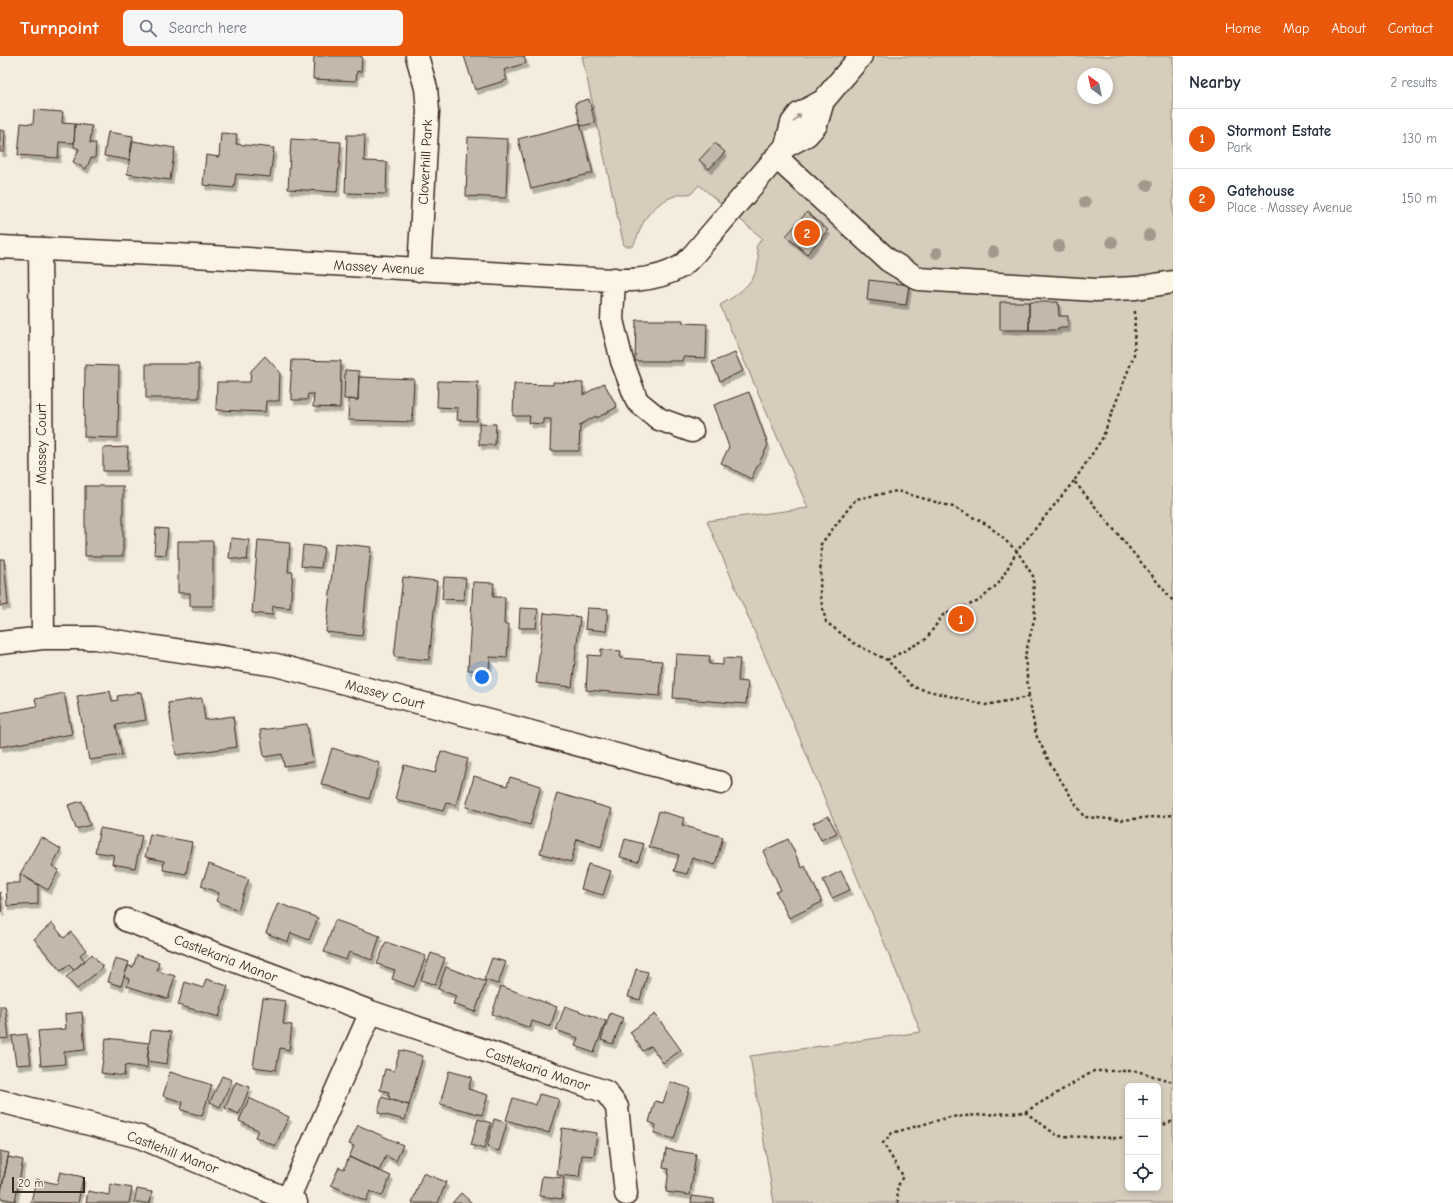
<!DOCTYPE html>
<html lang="en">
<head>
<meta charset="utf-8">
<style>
  :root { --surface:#fff; --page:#f6f6f7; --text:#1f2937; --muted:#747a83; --line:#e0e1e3; --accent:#ea580c }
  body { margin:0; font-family:"Comic Neue",sans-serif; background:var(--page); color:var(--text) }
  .controls { position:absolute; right:12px; bottom:12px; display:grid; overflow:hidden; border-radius:6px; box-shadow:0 2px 6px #0003 }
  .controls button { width:36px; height:36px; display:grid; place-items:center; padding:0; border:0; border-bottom:1px solid var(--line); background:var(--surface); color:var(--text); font:20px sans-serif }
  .compass { position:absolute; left:1077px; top:12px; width:36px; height:36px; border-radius:50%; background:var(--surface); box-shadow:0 2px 6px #0003; rotate:327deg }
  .scale { position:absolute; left:12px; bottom:10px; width:73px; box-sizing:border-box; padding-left:4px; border:2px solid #3b2a1e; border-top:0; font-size:11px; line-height:14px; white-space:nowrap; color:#3b2a1e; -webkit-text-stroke:3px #fcf5e5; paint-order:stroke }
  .you { position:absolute; left:482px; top:621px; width:14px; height:14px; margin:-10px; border:3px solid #fff; border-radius:50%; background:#1a73e8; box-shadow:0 0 0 6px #1a73e833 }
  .badge { display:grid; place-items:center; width:26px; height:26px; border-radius:50%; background:var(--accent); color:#fff; font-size:13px; font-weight:700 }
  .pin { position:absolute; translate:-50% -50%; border:2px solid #fff; box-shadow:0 1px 4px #0006 }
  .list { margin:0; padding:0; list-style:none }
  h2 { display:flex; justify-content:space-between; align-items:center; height:52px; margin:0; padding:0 16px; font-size:17px }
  h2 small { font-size:13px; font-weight:400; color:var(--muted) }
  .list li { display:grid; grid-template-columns:26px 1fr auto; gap:12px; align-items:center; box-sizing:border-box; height:60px; padding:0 16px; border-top:1px solid var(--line) }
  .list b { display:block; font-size:15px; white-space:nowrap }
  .list p { margin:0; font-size:13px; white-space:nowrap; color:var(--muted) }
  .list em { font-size:13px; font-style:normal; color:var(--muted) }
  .icon { flex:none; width:22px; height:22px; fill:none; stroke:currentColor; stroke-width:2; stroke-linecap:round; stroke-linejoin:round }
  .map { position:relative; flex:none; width:1173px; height:1147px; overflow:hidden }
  header { display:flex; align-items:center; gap:24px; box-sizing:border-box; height:56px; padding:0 20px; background:var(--accent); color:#fff }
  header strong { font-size:19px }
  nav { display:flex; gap:22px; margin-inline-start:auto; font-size:14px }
  .search { width:280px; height:36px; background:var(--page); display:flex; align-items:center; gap:10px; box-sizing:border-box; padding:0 14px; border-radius:6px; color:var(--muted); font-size:15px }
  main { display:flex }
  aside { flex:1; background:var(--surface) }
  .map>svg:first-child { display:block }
  .green { fill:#d6cdbd; stroke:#887c6e; fill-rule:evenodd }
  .building { fill:#c3b9aa; stroke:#3b2a1e; filter:url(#shadow) }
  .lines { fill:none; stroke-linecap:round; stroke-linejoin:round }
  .minor-casing { stroke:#3b2a1e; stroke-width:25 }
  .path { stroke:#3b2a1e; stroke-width:2.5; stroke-dasharray:3 3; stroke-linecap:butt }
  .minor { stroke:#fcf5e5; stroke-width:22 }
  .tree { fill:#a4988a }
  .oneway { fill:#9c9082 }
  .labels { text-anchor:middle; stroke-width:3; stroke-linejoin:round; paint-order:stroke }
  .street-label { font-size:14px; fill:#3b2a1e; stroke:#fcf5e5 }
</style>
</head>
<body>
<header>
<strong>Turnpoint</strong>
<div class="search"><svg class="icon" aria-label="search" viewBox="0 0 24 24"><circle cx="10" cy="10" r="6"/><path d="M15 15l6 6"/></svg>Search here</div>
<nav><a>Home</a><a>Map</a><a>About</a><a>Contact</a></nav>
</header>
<main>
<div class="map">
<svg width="1173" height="1147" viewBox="0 0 1173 1147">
  <defs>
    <filter id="shadow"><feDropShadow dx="2.5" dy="4.5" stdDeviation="0" flood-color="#0004"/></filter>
  </defs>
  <rect width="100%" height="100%" fill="#f4eddd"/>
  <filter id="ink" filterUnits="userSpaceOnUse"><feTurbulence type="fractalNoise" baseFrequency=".025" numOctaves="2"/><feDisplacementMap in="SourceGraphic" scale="8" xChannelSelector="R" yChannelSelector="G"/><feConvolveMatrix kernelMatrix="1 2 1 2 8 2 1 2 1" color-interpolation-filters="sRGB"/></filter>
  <g filter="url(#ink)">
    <!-- green -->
    <path class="green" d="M582,0H1173V1147H774L750,1000L921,976L791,661L707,465L808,452L720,249C742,237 766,218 756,191L762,182L699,129L691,138C676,136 657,147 648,159C641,168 638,181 633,190H624ZM1083,18H1107V42H1083ZM1128,1030H1158V1132H1128Z"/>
    <!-- building -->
    <path class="building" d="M314,0H362L361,16L357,15L356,25L313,23Z
      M464,0H524L526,7L504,14L507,24L475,34Z
      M589,43L595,67L581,70L575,47Z
      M34,54L63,56L62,67L75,68L74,87L59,86L58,102L18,99L21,67L33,68Z
      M580,67L593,117L531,133L518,83Z
      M75,68L92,70L90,87H96L95,102H91L86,113L73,106L79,93L74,91Z
      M0,74L5,75L4,96H0Z
      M108,76L133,80L129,104L104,100Z
      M221,77L237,78L236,88L274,92L270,121L236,118L234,132L203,129L206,99L219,101Z
      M347,79H365L364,105L387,106L386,138L345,137Z
      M468,81L508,83L506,142L466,140Z
      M291,83L341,86L337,136L288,133Z
      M133,85L175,92L170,124L127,118Z
      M715,87L725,96L709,113L699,104Z
      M807,156L828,174L807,198L786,180Z
      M869,224L909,229L906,249L867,244Z
      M1000,246H1029V274H1000Z
      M1029,246H1058L1059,260H1068V272H1058L1059,274H1029Z
      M636,264H683V267L707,268L706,302L683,301L682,305H635Z
      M735,297L743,315L720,325L712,306Z
      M265,300L280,316L279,345H266L265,356L216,354L217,326H250L251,315Z
      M292,304L341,305L340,352L313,351L314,338H308L307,344H292V337H290Z
      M146,308H199V342H146Z
      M85,309L119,310L118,382L84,381Z
      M345,314L359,315L358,344L344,343Z
      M359,321L414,323L412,366L348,364L349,343L358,344Z
      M438,325L478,326L477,365L457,364L458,352L437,351Z
      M553,326L583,327V339L604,327L617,351L597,362L596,360L580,369L579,395H550L551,363H543V368L529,367L530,360H513L514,328L553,329Z
      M749,336L768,389L751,423L721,407L729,391L714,349Z
      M479,367L496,368L495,389H479Z
      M128,391L127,415H103V392Z
      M85,430H123V500H85Z
      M156,472L168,473L166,499L154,498Z
      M231,482L249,484L247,504L229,502Z
      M258,484L290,487L288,516H293L290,552L273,550L272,559L252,557Z
      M178,485H213V550H190V537H178Z
      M335,487L371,491L362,580L326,576Z
      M303,489L324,491L321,512L301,510Z
      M0,503H4L8,549L0,550Z
      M403,521L437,525L429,604L394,601Z
      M444,521L466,522L464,544L442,543Z
      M473,526L494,527L493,541H505L504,568L509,569L507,602L490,601L489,615L468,614Z
      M520,552L538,553L536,572H519Z
      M587,552L608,553L606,575L585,573Z
      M544,557L580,561L572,631L536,627Z
      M601,593L621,595L620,602L662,605L660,640L586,634L588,599L601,600Z
      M676,598L710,600L709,608L723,609V602L740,603L738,625L748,626L746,648L673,642Z
      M110,635L112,645L118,644L117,640L141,636L146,664L116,669L122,699L89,704L77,640Z
      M64,637L72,678L0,691V657L37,650L35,643Z
      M202,642L205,664L233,660L237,691L176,699L168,647Z
      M307,668L313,706L284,710L282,698L264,701L260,674Z
      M332,692L380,707L369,743L321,728Z
      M441,695L468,703L456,749L446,747L443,755L395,743L404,709L435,717Z
      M474,720L507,730L510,721L541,730L530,769L466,751Z
      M557,737L612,753L601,791L577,783L571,806L540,797Z
      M82,745L90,769L76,773L68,749Z
      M659,755L684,762L682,769L723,781L715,809L692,802L687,818L674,815L679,799L649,791Z
      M828,760L837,777L821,784L813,767Z
      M100,772L142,780L135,812L112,808L114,799L95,796Z
      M150,778L192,786L186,818L163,814L164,805L145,801Z
      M41,781L61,793L52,810L59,814L48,834L20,818Z
      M625,783L644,788L638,806L620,801Z
      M788,783L802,812L805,810L822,846L789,862L776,836L781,834L763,795Z
      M209,808L249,823L238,854L216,845L219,837L201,830Z
      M588,808L611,815L603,839L581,833Z
      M841,815L850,834L832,842L823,824Z
      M20,818L38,829V848L7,850L6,827H20Z
      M0,836L2,855L0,856Z
      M278,847L318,862L309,884L291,877L288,886L266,877Z
      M335,864L380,880L372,904L349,896L346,904L324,896Z
      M52,867L64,882L71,876L86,894L80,899L85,905L74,914L69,909L61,915L34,883Z
      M386,886L426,900L414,931L392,923L395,914L377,908Z
      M431,897L445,902L435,929L421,924Z
      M92,898L103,911L77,933L66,921Z
      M137,899L159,906L157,915L175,920L168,943L127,930L129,923L124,921L128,910L133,911Z
      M115,902L129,906L121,930L108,926Z
      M492,902L506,906L498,928L484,924Z
      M446,911L486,926L475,956L453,948L456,940L438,933Z
      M636,913L648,916L640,944L628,941Z
      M206,923L228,930L219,961L178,949L185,926L203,932Z
      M501,930L557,951L550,971L532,965L530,972L492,958Z
      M263,942L286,945L283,968L292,969L289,994L280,992L276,1014L253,1011Z
      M0,950H5L9,982L0,983Z
      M565,950L606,965L594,997L575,990L578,982L556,974Z
      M82,956L85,994L64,996L65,1008L41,1010L38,975L66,973L65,958Z
      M610,957L623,962L613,988L601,984Z
      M655,958L681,994L663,1007L651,990L643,995L630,976Z
      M151,974L171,976L167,1008L147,1005Z
      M27,978L31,1008L16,1009L12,980Z
      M106,982L149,987L147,1012L125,1009L124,1020L101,1017Z
      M400,994L423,1000L409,1049L389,1043L390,1041L388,1040L389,1036L380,1034L385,1013L394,1015Z
      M449,1015L472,1021L468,1033L488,1039L482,1059L440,1048Z
      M170,1016L212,1029L202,1060L181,1054L183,1046L163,1040Z
      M222,1020L232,1024L220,1051L210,1046Z
      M236,1026L250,1031L239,1058L225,1052Z
      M670,1026L690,1032L674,1083L654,1077L656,1069L649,1066L655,1045L663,1047Z
      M539,1038L559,1043L549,1077L506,1064L513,1042L536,1049Z
      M382,1041L409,1049L405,1064L378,1057Z
      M249,1042L289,1061L275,1090L255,1081L258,1074L239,1065Z
      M478,1063L491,1067L484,1093L471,1089Z
      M494,1063L507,1067L499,1095L487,1091Z
      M358,1069L403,1089L396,1105L386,1100L379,1115L349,1101L354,1090L349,1088Z
      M562,1072L597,1077L594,1100L582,1099L579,1121L557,1119Z
      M666,1093L696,1098L690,1139L666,1136L669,1113L663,1112Z
      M0,1095L9,1097L2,1130L0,1129Z
      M8,1101L23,1104L15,1145L0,1142Z
      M349,1101L391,1120L382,1140L370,1135L366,1145L331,1129L339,1111L344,1113Z
      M60,1116L83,1121L78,1147L31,1146L36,1123L57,1128Z
      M423,1117L446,1126L438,1147H412Z
      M542,1120L564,1122L562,1143L539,1140Z
      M110,1128L132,1132L129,1147H86L88,1135L109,1139Z
      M137,1133L152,1136L150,1147H134Z
      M461,1137L472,1147H452Z
      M692,1140L714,1143V1147H691Z"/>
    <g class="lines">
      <!-- minor casing -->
      <g class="minor-casing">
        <path id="minor" d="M417,0L426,32L428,55L419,214
          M786,90L792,67L799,58L823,45L861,0
          M776,101L888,204L919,223L1096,234L1136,232L1173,226
          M0,191L177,199L573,222C609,223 648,230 680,211C685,208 690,202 694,198L786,90L807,79L816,69L823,45
          M40,193L43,582
          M614,223L612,264L622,305L637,345L659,363L692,375
          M0,587L43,582H95L276,609L505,669L721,727
          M126,864L371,956L606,1036L617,1051L626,1138
          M0,1045L140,1081L296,1147
          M288,1143L371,956"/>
      </g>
      <!-- path -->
      <path class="path" d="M1135,255L1134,299L1102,383L1074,425L1173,545
        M1074,425L1017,495L988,469L953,451L897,435L856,443L821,488L820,540L826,566L855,588L887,604L913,631L985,649L1029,641L1036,679L1051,709L1084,761L1123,764L1173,759
        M887,604L926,583L943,559L979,545L1000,526L1017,495L1033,520L1035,560L1025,600L1029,641
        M1025,1056L1058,1080L1116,1082L1128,1081
        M1158,1071L1173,1065
        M898,1147L897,1132L903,1120L883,1087L892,1077L950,1061L1025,1056L1094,1015H1137L1173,1026"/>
      <!-- minor -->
      <use href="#minor" class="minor"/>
    </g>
    <!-- trees -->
    <g class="tree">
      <circle cx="1147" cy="129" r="6"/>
      <circle cx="1085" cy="146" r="6"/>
      <circle cx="1149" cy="179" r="6"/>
      <circle cx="1112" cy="186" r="6"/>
      <circle cx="1059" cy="190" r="6"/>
      <circle cx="993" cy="196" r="6"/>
      <circle cx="937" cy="197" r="6"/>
    </g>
    <!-- one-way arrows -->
    <defs><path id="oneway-solid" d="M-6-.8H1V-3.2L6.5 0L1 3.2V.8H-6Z"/></defs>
    <use class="oneway" href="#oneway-solid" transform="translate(797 62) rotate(-48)"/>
  </g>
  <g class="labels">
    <!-- street labels -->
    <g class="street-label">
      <text transform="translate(425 106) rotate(-87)" y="5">Cloverhill Park</text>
      <text transform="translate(379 211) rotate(3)" y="5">Massey Avenue</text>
      <text transform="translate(41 388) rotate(-90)" y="5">Massey Court</text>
      <text transform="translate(385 638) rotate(15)" y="5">Massey Court</text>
      <text transform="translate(226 902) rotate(21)" y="5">Castlekaria Manor</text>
      <text transform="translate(538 1013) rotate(19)" y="5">Castlekaria Manor</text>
      <text transform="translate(173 1096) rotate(21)" y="5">Castlehill Manor</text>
    </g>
  </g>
</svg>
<div class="controls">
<button>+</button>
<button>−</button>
<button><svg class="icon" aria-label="locate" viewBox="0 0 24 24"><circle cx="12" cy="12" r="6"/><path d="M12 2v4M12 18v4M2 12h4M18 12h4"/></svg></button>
</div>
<svg class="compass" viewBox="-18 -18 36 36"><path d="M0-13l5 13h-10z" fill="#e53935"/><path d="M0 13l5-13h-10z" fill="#747a83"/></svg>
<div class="scale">20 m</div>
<div class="you"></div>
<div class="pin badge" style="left:961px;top:563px">1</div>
<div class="pin badge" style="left:807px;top:177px">2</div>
</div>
<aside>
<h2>Nearby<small>2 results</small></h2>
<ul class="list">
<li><span class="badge">1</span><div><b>Stormont Estate</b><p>Park</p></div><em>130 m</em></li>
<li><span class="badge">2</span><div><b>Gatehouse</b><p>Place · Massey Avenue</p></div><em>150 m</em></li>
</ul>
</aside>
</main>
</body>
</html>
